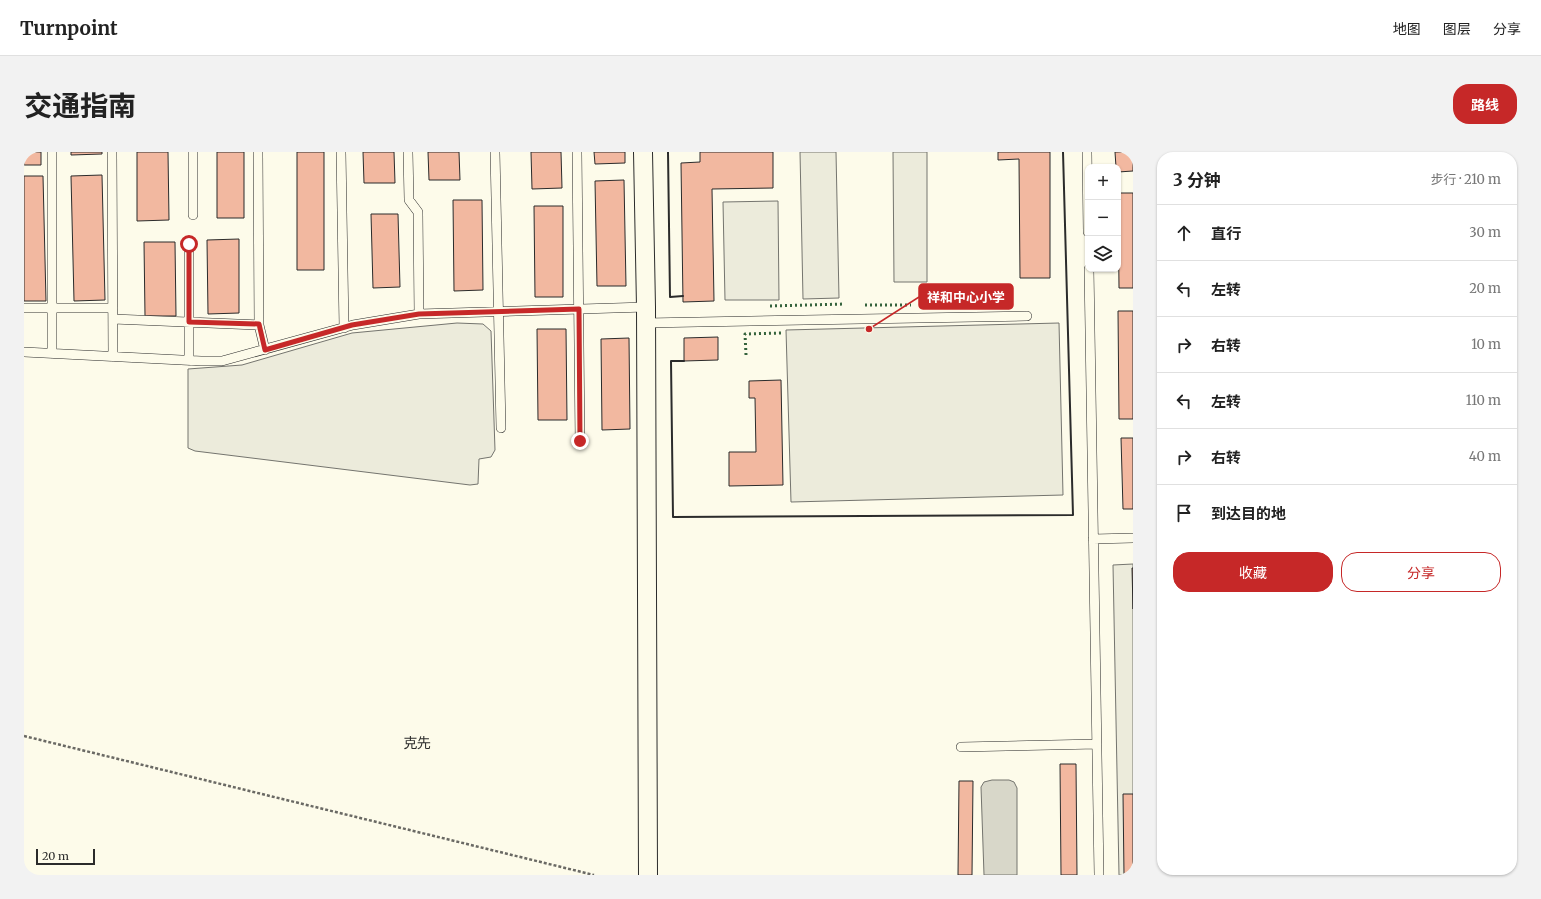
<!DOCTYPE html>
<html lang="zh">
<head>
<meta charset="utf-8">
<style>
  :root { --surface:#fff; --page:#f2f2f2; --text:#222; --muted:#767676; --line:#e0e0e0; --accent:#c62828 }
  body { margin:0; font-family:Merriweather,"Noto Sans SC",serif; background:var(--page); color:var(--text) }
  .controls { position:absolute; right:12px; top:12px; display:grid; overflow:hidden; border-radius:8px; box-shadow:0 1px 3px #0004 }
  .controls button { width:36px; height:36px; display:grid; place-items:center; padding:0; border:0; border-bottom:1px solid var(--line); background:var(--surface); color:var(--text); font:20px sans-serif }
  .scale { position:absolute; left:12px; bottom:10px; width:59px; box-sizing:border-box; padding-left:4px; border:2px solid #2b2b2b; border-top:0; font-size:11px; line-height:14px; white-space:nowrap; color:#2b2b2b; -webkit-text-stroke:3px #fdfbea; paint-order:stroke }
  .stop { position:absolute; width:12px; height:12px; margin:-9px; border:3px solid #c62828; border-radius:50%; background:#fff }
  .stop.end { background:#c62828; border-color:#fff; box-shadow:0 1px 4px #0008 }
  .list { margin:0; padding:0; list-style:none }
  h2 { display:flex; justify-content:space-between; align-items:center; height:52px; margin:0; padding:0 16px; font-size:17px }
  h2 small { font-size:13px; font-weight:400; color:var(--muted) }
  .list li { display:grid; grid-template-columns:26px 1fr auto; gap:12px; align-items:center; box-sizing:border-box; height:56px; padding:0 16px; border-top:1px solid var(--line) }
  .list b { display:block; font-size:15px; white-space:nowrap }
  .list em { font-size:13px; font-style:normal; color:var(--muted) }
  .actions { display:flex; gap:8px; padding:12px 16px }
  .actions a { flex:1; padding:9px 0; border:1px solid var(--accent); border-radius:16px; text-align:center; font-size:14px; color:var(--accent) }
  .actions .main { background:var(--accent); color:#fff }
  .icon { flex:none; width:22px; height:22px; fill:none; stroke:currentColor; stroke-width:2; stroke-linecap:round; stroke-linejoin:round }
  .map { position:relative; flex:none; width:1109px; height:723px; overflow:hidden; border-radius:16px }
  header { display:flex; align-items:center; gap:24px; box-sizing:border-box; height:56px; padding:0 20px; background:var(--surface); border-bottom:1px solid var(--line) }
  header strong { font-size:19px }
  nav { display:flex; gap:22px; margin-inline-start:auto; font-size:14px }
  .intro { display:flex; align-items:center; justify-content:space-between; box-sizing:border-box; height:96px; padding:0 24px }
  h1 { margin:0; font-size:28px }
  .button { padding:10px 18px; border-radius:16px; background:var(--accent); color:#fff; font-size:14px; font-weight:700 }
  main { display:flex; gap:24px; padding:0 24px }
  aside { flex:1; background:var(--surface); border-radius:16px; box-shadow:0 1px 3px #0004 }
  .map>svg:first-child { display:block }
  .green { fill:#ecebdb; stroke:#74746e }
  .water { fill:#d8d7c9; stroke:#74746e }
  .building { fill:#f2b8a0; stroke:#2b2b2b }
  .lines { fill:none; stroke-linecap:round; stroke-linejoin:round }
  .service-casing { stroke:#2b2b2b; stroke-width:10 }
  .minor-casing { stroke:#2b2b2b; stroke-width:20 }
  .path { stroke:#6a6964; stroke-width:2.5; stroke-dasharray:3 2; stroke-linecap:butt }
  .service { stroke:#fdfbea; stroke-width:9 }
  .minor { stroke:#fdfbea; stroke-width:18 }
  .hedge { stroke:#34623c; stroke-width:3; stroke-dasharray:2 3; stroke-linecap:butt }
  .wall { stroke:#2b2b2b; stroke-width:2 }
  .route { stroke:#c62828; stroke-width:5 }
  .labels { text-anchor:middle; stroke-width:3; stroke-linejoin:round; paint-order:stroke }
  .quarter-label { font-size:14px; fill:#2b2b2b; stroke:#fdfbea }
  .leader { fill:none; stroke:#c62828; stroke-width:1.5 }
  .callout-dot { fill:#c62828; stroke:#fdfbea; stroke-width:1.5 }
  .callout { fill:#c62828; stroke:#c62828; stroke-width:1.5 }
  .callout-label { font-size:13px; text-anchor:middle; font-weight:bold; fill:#fff }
</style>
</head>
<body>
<header>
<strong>Turnpoint</strong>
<nav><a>地图</a><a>图层</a><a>分享</a></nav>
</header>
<div class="intro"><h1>交通指南</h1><a class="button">路线</a></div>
<main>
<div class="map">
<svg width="1109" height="723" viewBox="0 0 1109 723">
  <rect width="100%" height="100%" fill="#fdfbea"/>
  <!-- green -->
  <path class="green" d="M776,0H812L815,146L779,147Z
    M869,0H903V130H870Z
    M754,49L755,148H701L699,50Z
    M433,171L459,172L467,179L471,298L467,305L455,307L454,332L446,333L171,299L164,296V217L218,213L328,181Z
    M1035,171L1039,343L767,350L762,178Z
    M1109,412V723H1095L1089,413Z"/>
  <!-- water -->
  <path class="water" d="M968,628H985L990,630L993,636V723H960L957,635L960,630Z"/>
  <!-- building -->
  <path class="building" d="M0,0H17V13H0Z
    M47,0H78V2L47,3Z
    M113,0H144L145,68L113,69Z
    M193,0H220V66H193Z
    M273,0H300V118H273Z
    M339,0H370L371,31H340Z
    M404,0H435L436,28H405Z
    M507,0H537L538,36L508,37Z
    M570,0H601V11L571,12Z
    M676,0H749V36L688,37L690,149L659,150L657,11L676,10Z
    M974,0H1026V126H996L995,7L974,8Z
    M1091,0H1109V19L1094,20V15H1092Z
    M78,23L81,148L50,149L47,24Z
    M0,24H19L22,149H0Z
    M600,28L602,134H573L571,29Z
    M1094,41H1109V136H1095Z
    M429,48H458L459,138L430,139Z
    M510,54H539V145H511Z
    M347,62H374L376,135L349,136Z
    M215,87V161L184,162L183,88Z
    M120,90H151L152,164H121Z
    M1094,159H1109V267H1095Z
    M513,177H542L543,268H514Z
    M694,185V208L660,209V186Z
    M605,186L606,277L578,278L577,187Z
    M757,228L759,333L705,334V300H732L731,246H725V229Z
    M1097,286H1109V357H1099Z
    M1108,416H1109V457Z
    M1036,612H1052L1053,723H1037Z
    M935,629H949L948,723H934Z
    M1099,642H1109V723H1100Z"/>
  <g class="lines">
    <!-- service casing -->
    <g class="service-casing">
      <path id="service" d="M88,0L89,205
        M234,0L235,173L241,198
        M317,0L320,176
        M384,0L385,48L394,60L395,162
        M471,0L477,276
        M553,0L556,289
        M1063,0L1064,80
        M169,63V0
        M1065,117L1075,723
        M0,156H89
        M89,167L235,173
        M622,171L1003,164
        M0,200L177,209H198L329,173L395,162L622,155
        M28,202V0
        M165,209V92
        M1069,387L1109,386
        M937,595L1073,592"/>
    </g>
    <!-- minor casing -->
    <g class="minor-casing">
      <path id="minor" d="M619,0L622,155L624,723"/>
    </g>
    <!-- path -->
    <path class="path" d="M0,584L570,723"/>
    <!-- service -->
    <use href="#service" class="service"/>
    <!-- minor -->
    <use href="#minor" class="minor"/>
    <!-- hedge -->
    <path class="hedge" d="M909,151L957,150
      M841,153H887
      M746,154L821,152
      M722,203L721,182L758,181"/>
    <!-- wall -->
    <path class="wall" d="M644,0L646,145L659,144
      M660,209H647L649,365L1049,363L1039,0"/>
  </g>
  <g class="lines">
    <!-- route -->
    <path class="route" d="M165,92V170L235,172L241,198L328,173L395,162L555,157L556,289"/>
  </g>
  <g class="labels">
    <!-- quarter labels -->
    <g class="quarter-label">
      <text x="393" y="596">克先</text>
    </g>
  </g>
  <!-- callouts -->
  <path class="leader" d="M845 177L895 145"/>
  <circle class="callout-dot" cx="845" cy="177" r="4"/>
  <rect class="callout" x="895" y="132" width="94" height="25" rx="4"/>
  <g class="callout-label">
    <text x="942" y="150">祥和中心小学</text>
  </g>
</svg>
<div class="controls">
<button>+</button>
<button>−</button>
<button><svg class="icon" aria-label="layers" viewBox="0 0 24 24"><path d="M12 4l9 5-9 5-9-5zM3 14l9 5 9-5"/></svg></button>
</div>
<div class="scale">20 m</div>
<div class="stop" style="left:165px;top:92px"></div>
<div class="stop end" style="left:556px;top:289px"></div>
</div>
<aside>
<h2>3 分钟<small>步行 · 210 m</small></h2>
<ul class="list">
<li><svg class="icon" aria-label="ahead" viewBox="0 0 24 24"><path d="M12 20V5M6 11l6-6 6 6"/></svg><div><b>直行</b></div><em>30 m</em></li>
<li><svg class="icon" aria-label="left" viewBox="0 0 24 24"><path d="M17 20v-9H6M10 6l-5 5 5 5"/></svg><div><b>左转</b></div><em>20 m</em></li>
<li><svg class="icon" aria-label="right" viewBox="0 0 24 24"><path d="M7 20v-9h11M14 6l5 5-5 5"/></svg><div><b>右转</b></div><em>10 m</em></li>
<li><svg class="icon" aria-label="left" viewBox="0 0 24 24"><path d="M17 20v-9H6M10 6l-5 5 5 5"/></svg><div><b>左转</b></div><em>110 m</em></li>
<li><svg class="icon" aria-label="right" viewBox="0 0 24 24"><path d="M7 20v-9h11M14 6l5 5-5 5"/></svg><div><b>右转</b></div><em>40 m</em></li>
<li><svg class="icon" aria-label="arrive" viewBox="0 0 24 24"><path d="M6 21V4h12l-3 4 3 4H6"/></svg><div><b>到达目的地</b></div></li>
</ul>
<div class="actions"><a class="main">收藏</a><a>分享</a></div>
</aside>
</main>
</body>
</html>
